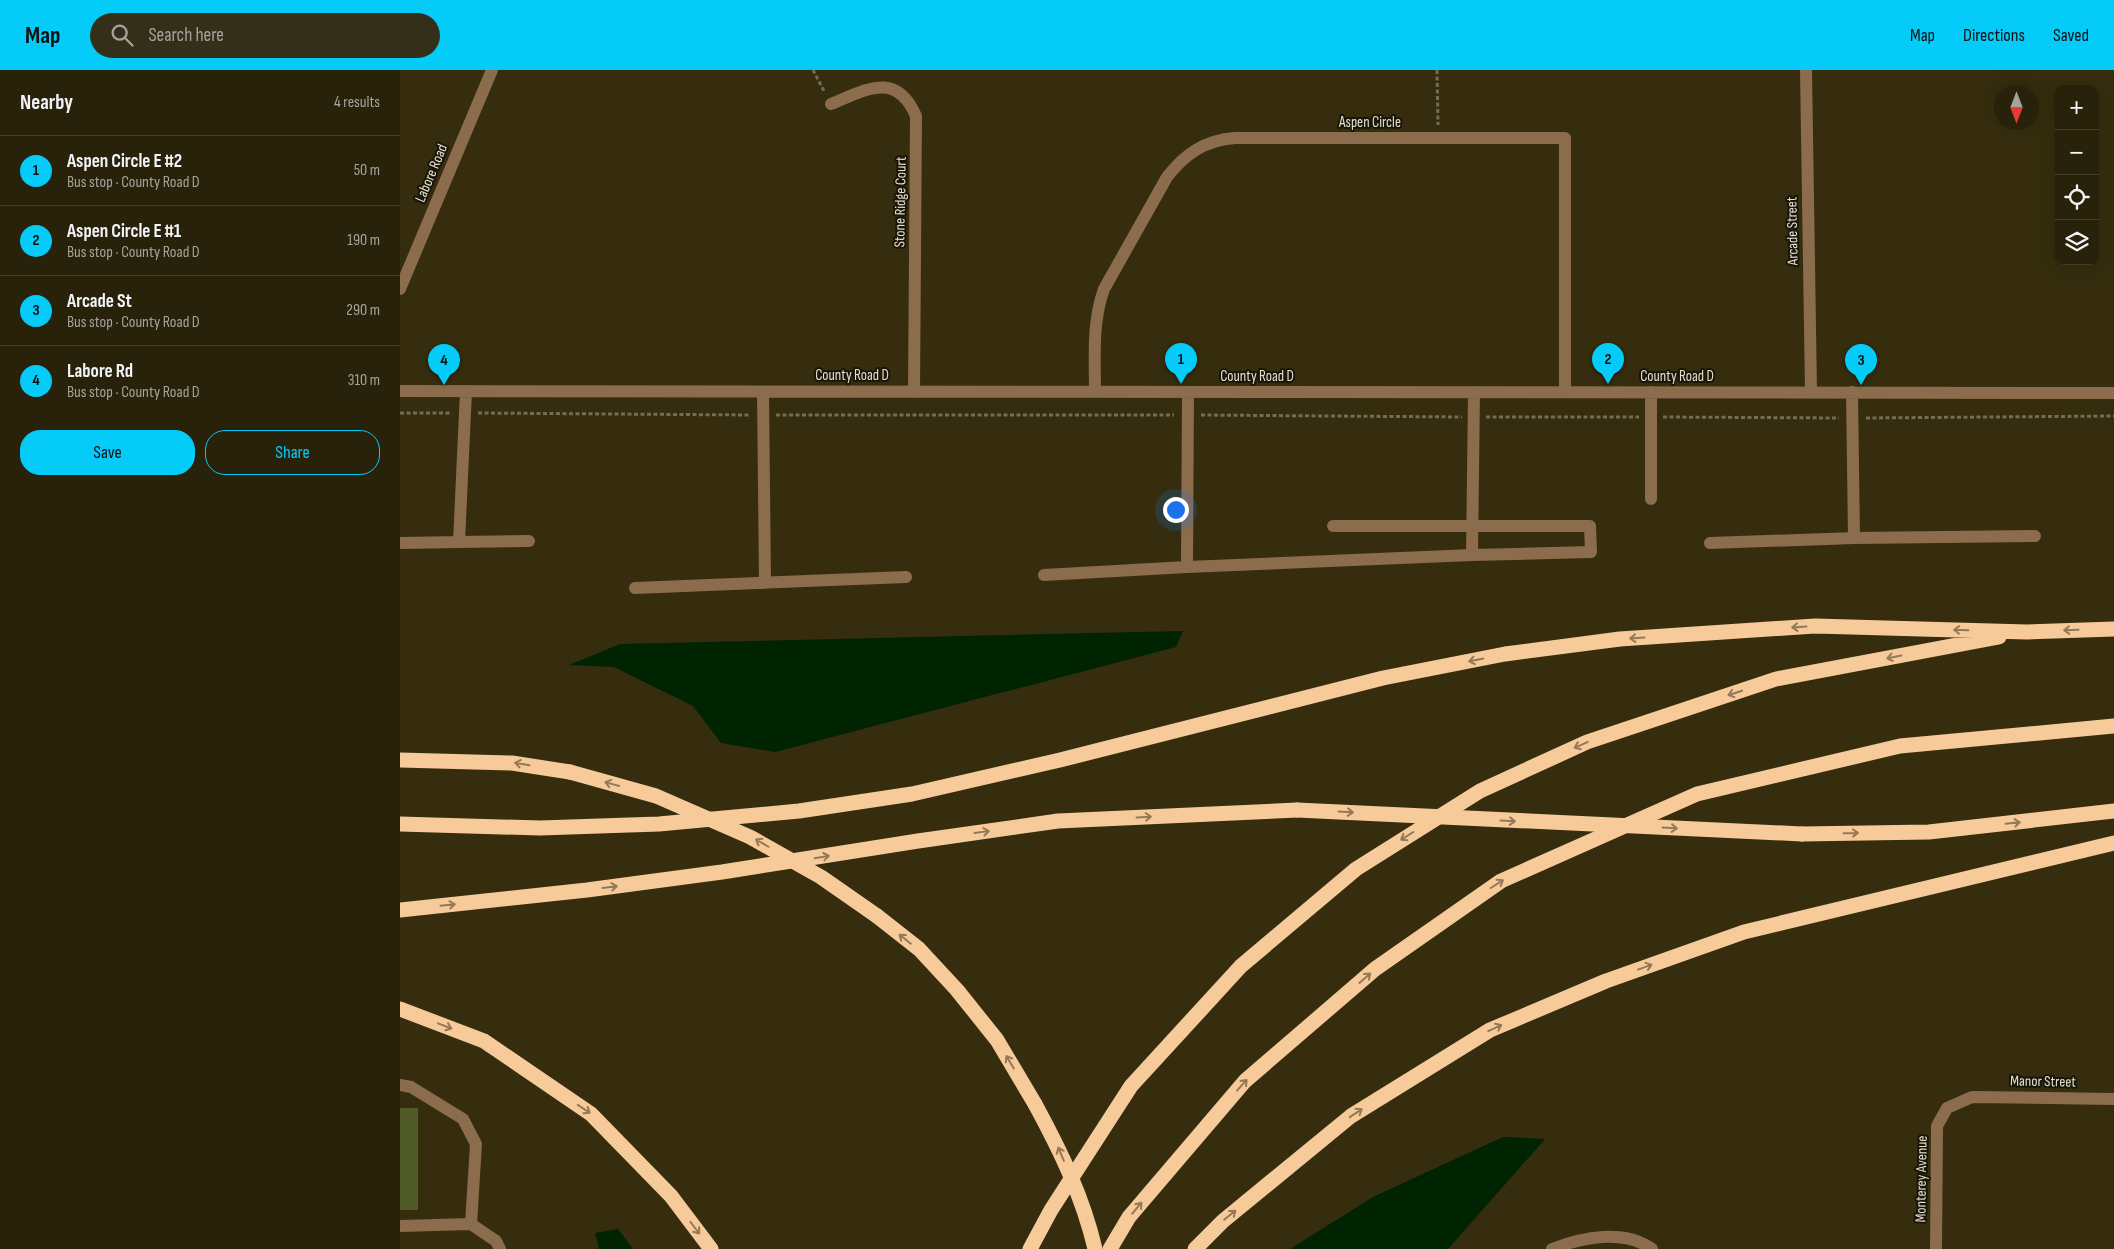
<!DOCTYPE html>
<html lang="en">
<head>
<meta charset="utf-8">
<style>
  :root { --surface:#28220a; --page:#342f18; --text:#f1f3f6; --muted:#a5a49c; --line:#443f2b; --accent:#05cbf9 }
  body { margin:0; font-family:"Sofia Sans Condensed",sans-serif; background:var(--page); color:var(--text) }
  .controls { position:absolute; right:15px; top:15px; display:grid; overflow:hidden; border-radius:10px; box-shadow:0 5px 20px #0002 }
  .controls button { width:45px; height:45px; display:grid; place-items:center; padding:0; border:0; border-bottom:1px solid var(--line); background:var(--surface); color:var(--text); font:25px sans-serif }
  .compass { position:absolute; left:1594px; top:15px; width:45px; height:45px; border-radius:50%; background:var(--surface); box-shadow:0 5px 20px #0002; rotate:180deg }
  .you { position:absolute; left:775px; top:439px; width:18px; height:18px; margin:-12px; border:4px solid #fff; border-radius:50%; background:#1a73e8; box-shadow:0 0 0 8px #1a73e833 }
  .badge { display:grid; place-items:center; width:32px; height:32px; border-radius:50%; background:var(--accent); color:#111; font-size:16px; font-weight:700 }
  .pin { position:absolute; translate:-50% -41px; filter:drop-shadow(0 1px 2px #0008) }
  .pin::after { content:''; position:absolute; top:26px; width:18px; height:15px; background:inherit; clip-path:polygon(0 0,100% 0,50% 100%) }
  .list { margin:0; padding:0; list-style:none }
  h2 { display:flex; justify-content:space-between; align-items:center; height:65px; margin:0; padding:0 20px; font-size:21px }
  h2 small { font-size:16px; font-weight:400; color:var(--muted) }
  .list li { display:grid; grid-template-columns:32px 1fr auto; gap:15px; align-items:center; box-sizing:border-box; height:70px; padding:0 20px; border-top:1px solid var(--line) }
  .list b { display:block; font-size:19px; white-space:nowrap }
  .list p { margin:0; font-size:16px; white-space:nowrap; color:var(--muted) }
  .list em { font-size:16px; font-style:normal; color:var(--muted) }
  .actions { display:flex; gap:10px; padding:15px 20px }
  .actions a { flex:1; padding:11px 0; border:1px solid var(--accent); border-radius:20px; text-align:center; font-size:18px; color:var(--accent) }
  .actions .main { background:var(--accent); color:#111 }
  .icon { flex:none; width:28px; height:28px; fill:none; stroke:currentColor; stroke-width:2; stroke-linecap:round; stroke-linejoin:round }
  .map { position:relative; flex:none; width:1714px; height:1179px; overflow:hidden }
  header { display:flex; align-items:center; gap:30px; box-sizing:border-box; height:70px; padding:0 25px; background:var(--accent); color:#111 }
  header strong { font-size:24px }
  nav { display:flex; gap:28px; margin-inline-start:auto; font-size:18px }
  .search { width:350px; height:45px; background:var(--page); display:flex; align-items:center; gap:12px; box-sizing:border-box; padding:0 18px; border-radius:28px; color:var(--muted); font-size:19px }
  main { display:flex }
  aside { flex:1; background:var(--surface) }
  .map>svg:first-child { display:block }
  .water { fill:#002302 }
  .building { fill:#505b28 }
  .lines { fill:none; stroke-linecap:round; stroke-linejoin:round }
  .path { stroke:#736d52; stroke-width:3; stroke-dasharray:4 2.5; stroke-linecap:butt }
  .minor { stroke:#8b6c4c; stroke-width:12 }
  .highway { stroke:#f7ca9a; stroke-width:15 }
  .highway-bridge { stroke:#f7ca9a; stroke-width:15 }
  .oneway { stroke:#937958 }
  .labels { text-anchor:middle; stroke-width:4; stroke-linejoin:round; paint-order:stroke }
  .street-label { font-size:15px; fill:#e5e0cf; stroke:#191508 }
</style>
</head>
<body>
<header>
<strong>Map</strong>
<div class="search"><svg class="icon" aria-label="search" viewBox="0 0 24 24"><circle cx="10" cy="10" r="6"/><path d="M15 15l6 6"/></svg>Search here</div>
<nav><a>Map</a><a>Directions</a><a>Saved</a></nav>
</header>
<main>
<aside>
<h2>Nearby<small>4 results</small></h2>
<ul class="list">
<li><span class="badge">1</span><div><b>Aspen Circle E #2</b><p>Bus stop · County Road D</p></div><em>50 m</em></li>
<li><span class="badge">2</span><div><b>Aspen Circle E #1</b><p>Bus stop · County Road D</p></div><em>190 m</em></li>
<li><span class="badge">3</span><div><b>Arcade St</b><p>Bus stop · County Road D</p></div><em>290 m</em></li>
<li><span class="badge">4</span><div><b>Labore Rd</b><p>Bus stop · County Road D</p></div><em>310 m</em></li>
</ul>
<div class="actions"><a class="main">Save</a><a>Share</a></div>
</aside>
<div class="map">
<svg width="1714" height="1179" viewBox="0 0 1714 1179">
  <rect width="100%" height="100%" fill="#352d0d"/>
  <!-- water -->
  <path class="water" d="M783,561L776,577L375,682L321,673L293,636L214,597L169,595L220,574Z
    M1103,1067L1145,1069L1048,1179H890L973,1127Z
    M218,1159L233,1179H199L195,1163Z"/>
  <!-- building -->
  <path class="building" d="M0,1038H18V1140H0Z"/>
  <g class="lines">
    <!-- path -->
    <path class="path" d="M413,0L425,23
      M1037,0L1038,55
      M0,343H52
      M78,343L349,345
      M376,345H774
      M801,345L1062,347
      M1086,347H1239
      M1263,347L1439,348
      M1466,348L1714,346"/>
    <!-- minor -->
    <path class="minor" d="M1406,0L1411,322
      M431,34C466,20 496,0 516,46L514,322
      M0,219L92,0
      M0,321L1714,323
      M66,321L59,472L129,471
      M363,322L365,513
      M695,322C695,287 692,252 704,219L767,107C785,84 805,70 835,68H1165V322
      M788,322L787,497L1072,485L1074,322
      M1251,322V429
      M1452,322L1454,468L1635,466
      M933,456H1190L1191,482L1072,485
      M0,473L59,472
      M1310,473L1454,468
      M644,505L787,497
      M235,518L506,507
      M0,1015L11,1017L63,1049L76,1074L71,1154
      M0,1156L71,1154L96,1171L100,1179
      M1152,1179C1183,1167 1224,1159 1252,1179
      M1536,1179L1537,1056L1547,1038L1572,1027L1714,1029"/>
    <!-- highway -->
    <path class="highway" d="M0,690L112,693L170,702
      M0,754L140,758L259,754L399,741L512,724L660,690L983,608L1105,584L1220,569L1415,556L1627,562L1714,559
      M1402,764L1529,762L1714,741
      M0,840L187,820L322,802L518,771L658,751L897,740
      M477,846L519,879L557,920L597,970L635,1034
      M0,939L84,971L191,1044L271,1126L311,1179
      M630,1179L651,1140L731,1016L841,896L956,799L1080,721L1187,672L1376,609L1599,567
      M710,1179L729,1147L845,1011L975,899L1101,811L1297,724L1500,676L1714,656
      M795,1179L823,1151L951,1046L1090,960L1206,911L1344,862L1714,773"/>
    <!-- highway-bridge -->
    <path class="highway-bridge" d="M170,702L256,726L350,767L421,807L477,846
      M897,740L1402,764
      M635,1034C660,1080 683,1127 695,1179"/>
  </g>
  <!-- one-way arrows -->
  <defs><path id="oneway-shaft" d="M-6 0H5M1.5-3L5.5 0L1.5 3" fill="none" stroke-width="1.6" stroke-linecap="round" stroke-linejoin="round" transform="scale(1.25)"/></defs>
  <g class="oneway">
    <use href="#oneway-shaft" transform="translate(1399 557) rotate(176)"/>
    <use href="#oneway-shaft" transform="translate(1561 560) rotate(-178)"/>
    <use href="#oneway-shaft" transform="translate(1671 560) rotate(178)"/>
    <use href="#oneway-shaft" transform="translate(1237 568) rotate(176)"/>
    <use href="#oneway-shaft" transform="translate(1494 587) rotate(169)"/>
    <use href="#oneway-shaft" transform="translate(1076 590) rotate(169)"/>
    <use href="#oneway-shaft" transform="translate(1335 623) rotate(162)"/>
    <use href="#oneway-shaft" transform="translate(1181 675) rotate(156)"/>
    <use href="#oneway-shaft" transform="translate(122 694) rotate(-170)"/>
    <use href="#oneway-shaft" transform="translate(212 714) rotate(-165)"/>
    <use href="#oneway-shaft" transform="translate(946 742) rotate(3)"/>
    <use href="#oneway-shaft" transform="translate(744 747) rotate(-3)"/>
    <use href="#oneway-shaft" transform="translate(1108 751) rotate(3)"/>
    <use href="#oneway-shaft" transform="translate(1613 753) rotate(-6)"/>
    <use href="#oneway-shaft" transform="translate(1270 758) rotate(3)"/>
    <use href="#oneway-shaft" transform="translate(582 762) rotate(-8)"/>
    <use href="#oneway-shaft" transform="translate(1451 763) rotate(-1)"/>
    <use href="#oneway-shaft" transform="translate(1007 766) rotate(148)"/>
    <use href="#oneway-shaft" transform="translate(362 773) rotate(-150)"/>
    <use href="#oneway-shaft" transform="translate(422 787) rotate(-9)"/>
    <use href="#oneway-shaft" transform="translate(1097 814) rotate(-32)"/>
    <use href="#oneway-shaft" transform="translate(210 817) rotate(-7)"/>
    <use href="#oneway-shaft" transform="translate(48 835) rotate(-6)"/>
    <use href="#oneway-shaft" transform="translate(505 869) rotate(-141)"/>
    <use href="#oneway-shaft" transform="translate(1245 897) rotate(-20)"/>
    <use href="#oneway-shaft" transform="translate(965 908) rotate(-41)"/>
    <use href="#oneway-shaft" transform="translate(45 956) rotate(21)"/>
    <use href="#oneway-shaft" transform="translate(1095 958) rotate(-25)"/>
    <use href="#oneway-shaft" transform="translate(610 992) rotate(-121)"/>
    <use href="#oneway-shaft" transform="translate(842 1015) rotate(-48)"/>
    <use href="#oneway-shaft" transform="translate(184 1039) rotate(34)"/>
    <use href="#oneway-shaft" transform="translate(956 1043) rotate(-33)"/>
    <use href="#oneway-shaft" transform="translate(661 1084) rotate(-113)"/>
    <use href="#oneway-shaft" transform="translate(737 1138) rotate(-50)"/>
    <use href="#oneway-shaft" transform="translate(830 1145) rotate(-39)"/>
    <use href="#oneway-shaft" transform="translate(295 1158) rotate(53)"/>
  </g>
  <g class="labels">
    <!-- street labels -->
    <g class="street-label">
      <text x="970" y="57">Aspen Circle</text>
      <text transform="translate(31 103) rotate(-67)" y="5">Labore Road</text>
      <text transform="translate(500 132) rotate(-89)" y="5">Stone Ridge Court</text>
      <text transform="translate(1392 161) rotate(-91)" y="5">Arcade Street</text>
      <text x="452" y="310">County Road D</text>
      <text x="857" y="311">County Road D</text>
      <text x="1277" y="311">County Road D</text>
      <text transform="translate(1643 1011) rotate(1)" y="5">Manor Street</text>
      <text transform="translate(1521 1109) rotate(-89)" y="5">Monterey Avenue</text>
    </g>
  </g>
</svg>
<div class="controls">
<button>+</button>
<button>−</button>
<button><svg class="icon" aria-label="locate" viewBox="0 0 24 24"><circle cx="12" cy="12" r="6"/><path d="M12 2v4M12 18v4M2 12h4M18 12h4"/></svg></button>
<button><svg class="icon" aria-label="layers" viewBox="0 0 24 24"><path d="M12 4l9 5-9 5-9-5zM3 14l9 5 9-5"/></svg></button>
</div>
<svg class="compass" viewBox="-18 -18 36 36"><path d="M0-13l5 13h-10z" fill="#e53935"/><path d="M0 13l5-13h-10z" fill="#a5a49c"/></svg>
<div class="you"></div>
<div class="pin badge" style="left:781px;top:314px">1</div>
<div class="pin badge" style="left:1208px;top:314px">2</div>
<div class="pin badge" style="left:1461px;top:315px">3</div>
<div class="pin badge" style="left:44px;top:315px">4</div>
</div>
</main>
</body>
</html>
